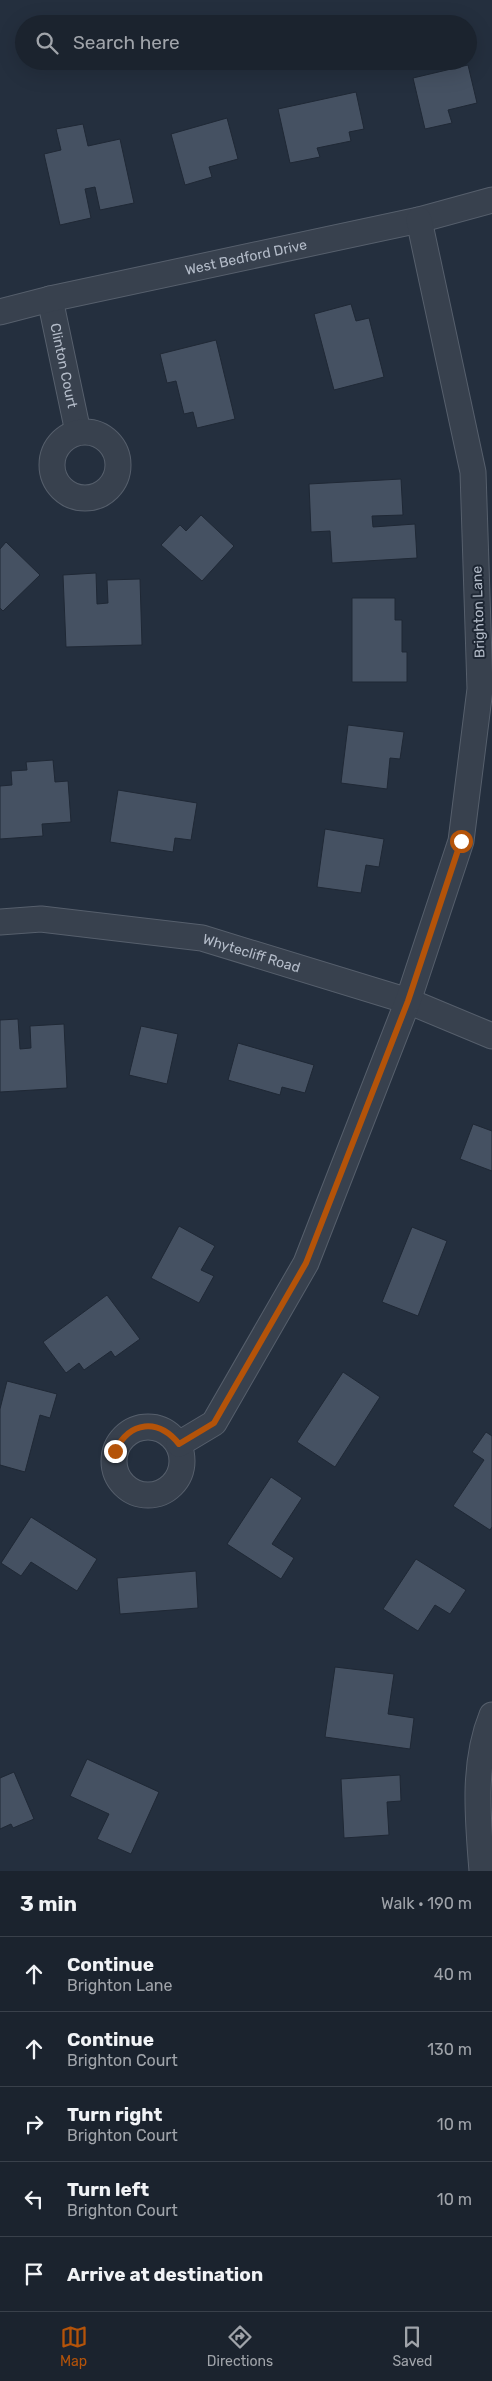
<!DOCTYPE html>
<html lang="en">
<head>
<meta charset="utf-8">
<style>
  :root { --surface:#1b232e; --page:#282f3a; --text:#f1f3f6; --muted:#a0a4aa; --line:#39404a; --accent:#b45309 }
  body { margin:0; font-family:Rubik,sans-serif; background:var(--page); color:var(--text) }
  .stop { position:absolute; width:15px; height:15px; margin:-11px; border:4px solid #b45309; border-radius:50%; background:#fff }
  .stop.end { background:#b45309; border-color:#fff; box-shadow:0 1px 5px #0008 }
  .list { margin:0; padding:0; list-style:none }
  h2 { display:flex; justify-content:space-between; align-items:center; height:65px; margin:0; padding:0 20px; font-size:21px }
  h2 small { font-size:16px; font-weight:400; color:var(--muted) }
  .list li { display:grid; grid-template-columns:32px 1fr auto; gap:15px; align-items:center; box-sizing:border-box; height:75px; padding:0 20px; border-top:1px solid var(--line) }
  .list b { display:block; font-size:19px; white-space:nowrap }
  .list p { margin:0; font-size:16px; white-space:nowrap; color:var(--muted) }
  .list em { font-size:16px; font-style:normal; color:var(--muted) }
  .icon { flex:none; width:28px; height:28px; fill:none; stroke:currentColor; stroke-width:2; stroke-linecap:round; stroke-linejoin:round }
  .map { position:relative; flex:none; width:492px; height:1871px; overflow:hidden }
  .search { position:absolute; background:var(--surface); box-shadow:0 5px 20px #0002; left:15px; right:15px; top:15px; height:55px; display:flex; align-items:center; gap:12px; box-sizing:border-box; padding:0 18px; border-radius:28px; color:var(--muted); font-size:19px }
  .sheet { height:440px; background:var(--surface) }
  nav { display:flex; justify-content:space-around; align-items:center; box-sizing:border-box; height:70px; border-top:1px solid var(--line); background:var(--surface); font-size:14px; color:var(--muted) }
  nav a { display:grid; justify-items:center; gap:2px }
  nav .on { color:var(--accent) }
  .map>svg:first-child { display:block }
  .building { fill:#455162; stroke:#1f2835 }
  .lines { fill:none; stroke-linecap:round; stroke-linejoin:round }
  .minor-casing { stroke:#565f6c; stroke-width:27 }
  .minor { stroke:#38414e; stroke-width:25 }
  .route { stroke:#b45309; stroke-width:6 }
  .labels { text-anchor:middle; stroke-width:4; stroke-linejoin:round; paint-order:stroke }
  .street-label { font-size:14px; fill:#b4bcc9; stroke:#1d2633 }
</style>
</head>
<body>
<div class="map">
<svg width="492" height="1871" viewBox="0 0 492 1871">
  <rect width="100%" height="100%" fill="#242f3e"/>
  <!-- building -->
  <path class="building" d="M468,65L477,103L448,110L452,123L425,129L413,78Z
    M356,92L364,129L349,132L351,141L317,148L320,157L290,163L278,109Z
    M227,118L238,159L209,167L212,177L185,185L171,134Z
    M83,124L88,146L120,139L134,203L100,210L95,187L85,189L91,218L60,225L44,154L61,150L56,129Z
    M351,304L356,321L369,318L384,377L334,390L314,314Z
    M216,340L235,419L197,428L193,412L184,414L176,381L167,383L160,354Z
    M401,479L403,515L372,516L373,527L415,524L417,558L332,563L330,531L311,532L309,484Z
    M201,515L234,546L202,581L161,545L180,525L186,531Z
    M6,542L40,575L3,611L0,608V549Z
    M96,573L97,604L108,603L107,580L140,579L142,645L66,647L63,575Z
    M352,598H395V620H402V652H407V682H352Z
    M348,725L404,732L400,759L390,758L387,789L341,783Z
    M53,760L55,782L68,781L71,822L42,824L43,836L0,839V786L12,785L11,771L27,770L26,762Z
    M118,790L197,803L191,840L175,838L173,852L110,842Z
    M325,829L384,839L379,867L366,865L361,893L317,887Z
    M18,1019L20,1049L31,1048L30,1026L64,1024L67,1088L0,1092V1020Z
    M141,1026L178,1034L167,1084L129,1075Z
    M238,1043L314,1065L305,1093L282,1087L280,1095L228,1080Z
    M473,1124L492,1131V1171L460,1159Z
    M179,1226L215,1246L201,1270L214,1276L199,1303L151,1278Z
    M412,1227L447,1241L418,1316L382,1302Z
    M107,1295L140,1339L115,1357L111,1351L84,1370L79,1363L66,1373L43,1342Z
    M343,1372L380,1397L335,1467L297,1442Z
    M7,1381L57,1394L50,1418L40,1415L25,1472L0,1465V1409Z
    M486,1432L492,1436V1527L490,1530L453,1506L484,1460L472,1452Z
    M271,1477L302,1498L272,1544L294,1558L281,1579L227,1544Z
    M31,1517L97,1559L77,1591L31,1562L21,1576L1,1563Z
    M416,1559L466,1590L450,1614L435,1605L418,1631L383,1609Z
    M196,1571L198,1608L120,1614L117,1578Z
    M335,1667L394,1674L388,1714L414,1718L410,1749L325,1737Z
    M87,1759L159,1792L131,1854L97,1839L109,1814L70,1796Z
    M14,1772L34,1819L13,1828L11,1824L0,1829V1778Z
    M400,1775L401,1801L387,1802L389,1835L344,1838L341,1779Z"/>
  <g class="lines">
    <!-- minor casing -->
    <g class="minor-casing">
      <g id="minor">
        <path id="s1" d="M50,299L78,432"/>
        <path id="s2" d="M0,312L50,299L419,220L492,200"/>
        <circle cx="85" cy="465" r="33"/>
        <path id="s3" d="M0,922L41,919L202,938L408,1001L492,1036"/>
        <circle cx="148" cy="1461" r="34"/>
        <path d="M179,1444L214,1423L306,1263L408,1001L461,841L480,689L473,472L419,220"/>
        <path d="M482,1871C478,1820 472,1764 492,1715"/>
      </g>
    </g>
    <!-- minor -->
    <use href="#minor" class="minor"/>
  </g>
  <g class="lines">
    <!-- route -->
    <path class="route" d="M115,1451C130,1421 158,1418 179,1444L214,1423L306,1263L408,1001L461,841"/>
  </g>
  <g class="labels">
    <!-- street labels -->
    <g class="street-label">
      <text dy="5" stroke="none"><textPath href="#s2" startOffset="252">West Bedford Drive</textPath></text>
      <text dy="5" stroke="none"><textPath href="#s1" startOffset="68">Clinton Court</textPath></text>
      <text transform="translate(478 612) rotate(-92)" y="5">Brighton Lane</text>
      <text dy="5" stroke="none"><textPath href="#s3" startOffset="255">Whytecliff Road</textPath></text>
    </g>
  </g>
</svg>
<div class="stop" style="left:461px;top:841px"></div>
<div class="stop end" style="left:115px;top:1451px"></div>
<div class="search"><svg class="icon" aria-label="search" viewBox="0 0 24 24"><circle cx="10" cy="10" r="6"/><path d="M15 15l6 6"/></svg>Search here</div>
</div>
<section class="sheet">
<h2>3 min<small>Walk · 190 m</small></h2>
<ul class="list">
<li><svg class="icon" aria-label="ahead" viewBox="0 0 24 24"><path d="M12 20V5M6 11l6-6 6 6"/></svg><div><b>Continue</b><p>Brighton Lane</p></div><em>40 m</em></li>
<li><svg class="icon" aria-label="ahead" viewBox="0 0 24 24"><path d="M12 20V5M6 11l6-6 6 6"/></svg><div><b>Continue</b><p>Brighton Court</p></div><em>130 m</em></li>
<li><svg class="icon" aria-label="right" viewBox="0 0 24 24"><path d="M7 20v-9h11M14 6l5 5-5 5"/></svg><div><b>Turn right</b><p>Brighton Court</p></div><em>10 m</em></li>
<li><svg class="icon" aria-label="left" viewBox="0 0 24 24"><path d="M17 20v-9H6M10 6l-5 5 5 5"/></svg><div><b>Turn left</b><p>Brighton Court</p></div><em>10 m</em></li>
<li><svg class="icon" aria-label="arrive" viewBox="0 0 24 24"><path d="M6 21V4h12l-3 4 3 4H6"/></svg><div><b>Arrive at destination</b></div></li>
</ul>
</section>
<nav>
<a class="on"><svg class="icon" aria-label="map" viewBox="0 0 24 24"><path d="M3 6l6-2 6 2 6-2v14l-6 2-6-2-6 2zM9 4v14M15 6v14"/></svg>Map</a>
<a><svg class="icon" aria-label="directions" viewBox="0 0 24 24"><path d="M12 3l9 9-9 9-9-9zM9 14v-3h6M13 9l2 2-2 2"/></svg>Directions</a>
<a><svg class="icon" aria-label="saved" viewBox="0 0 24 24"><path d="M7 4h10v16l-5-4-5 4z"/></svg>Saved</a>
</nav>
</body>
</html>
